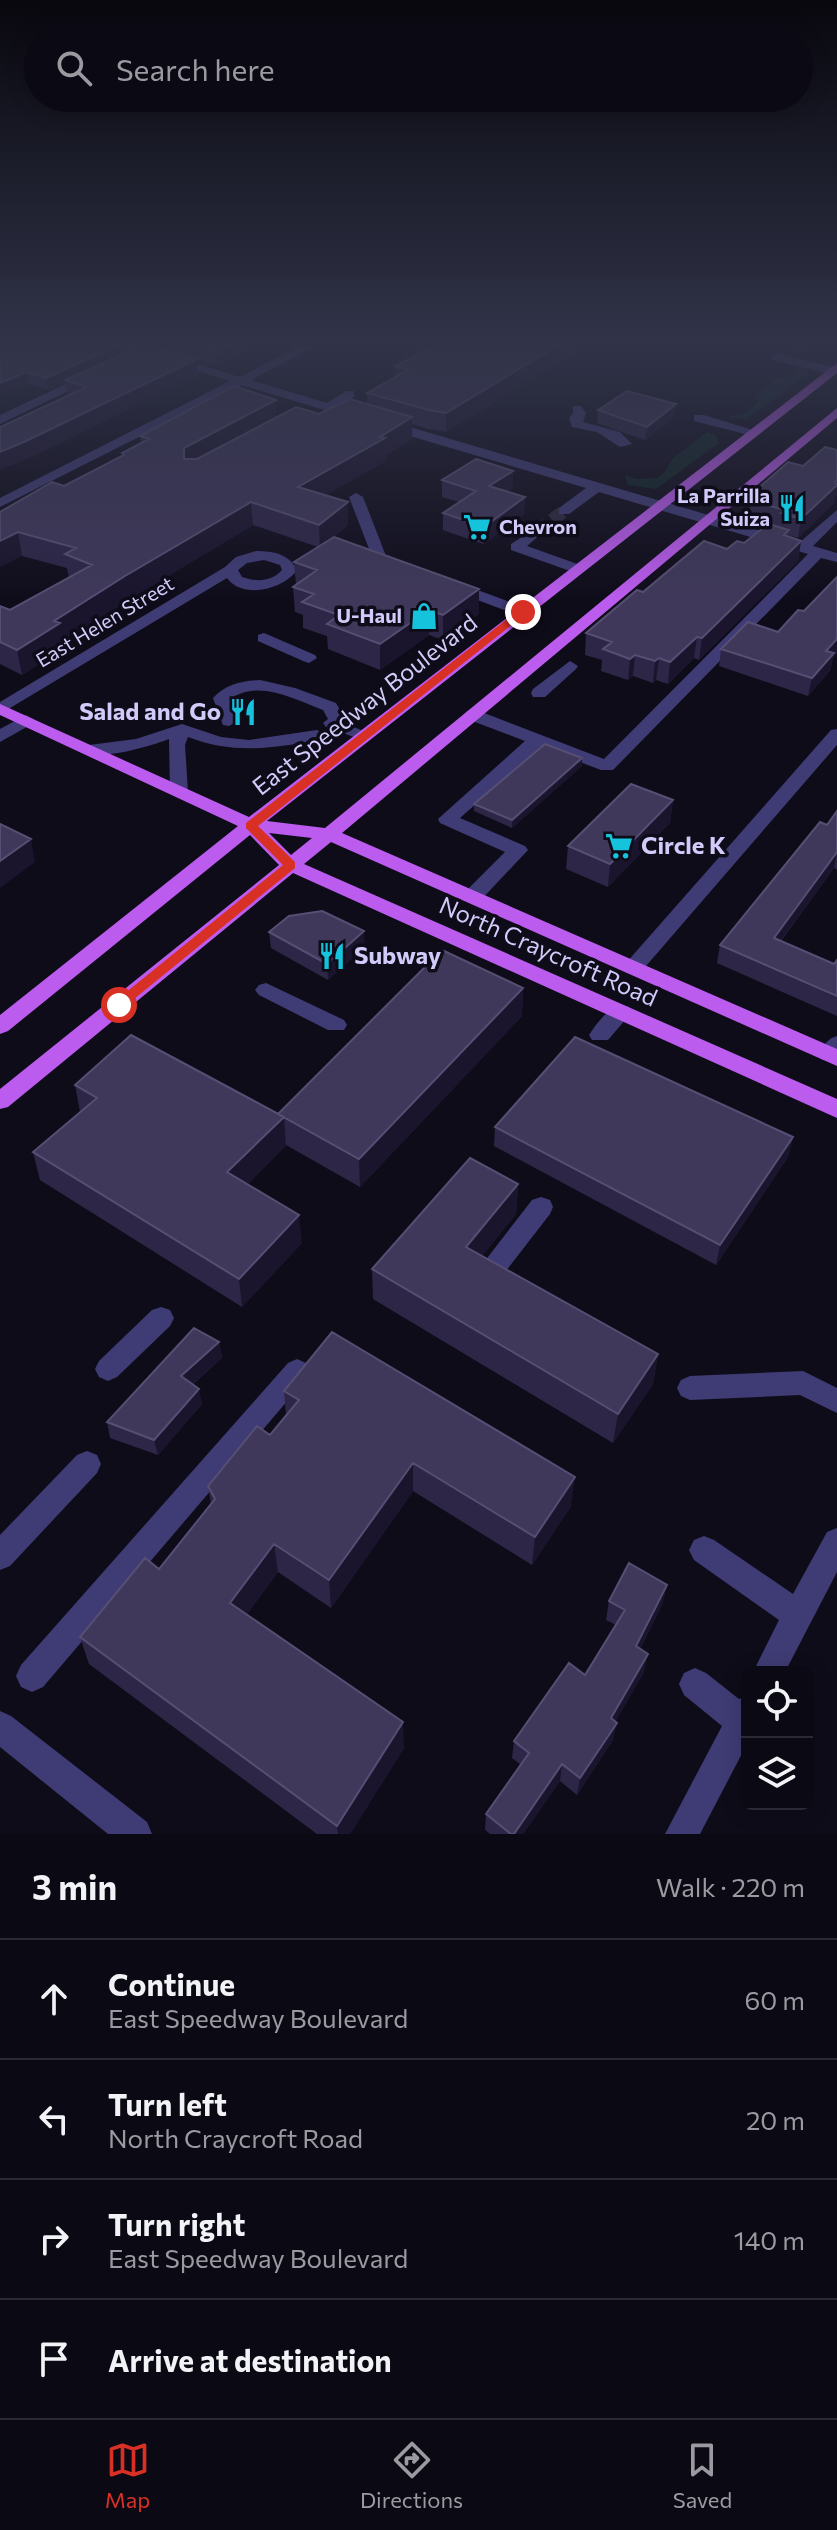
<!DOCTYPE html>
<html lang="en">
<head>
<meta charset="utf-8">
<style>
  :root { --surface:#0b0914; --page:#191722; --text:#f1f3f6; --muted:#9a9aa0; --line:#2b2a34; --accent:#d93025 }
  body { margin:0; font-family:Commissioner,sans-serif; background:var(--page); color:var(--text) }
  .controls { position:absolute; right:24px; bottom:24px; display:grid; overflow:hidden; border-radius:12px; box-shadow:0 4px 20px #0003 }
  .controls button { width:72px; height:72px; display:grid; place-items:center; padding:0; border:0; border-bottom:2px solid var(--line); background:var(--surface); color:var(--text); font:40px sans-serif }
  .stop { position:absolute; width:24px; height:24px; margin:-18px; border:6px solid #d93025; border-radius:50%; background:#fff }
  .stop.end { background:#d93025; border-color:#fff; box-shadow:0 2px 8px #0008 }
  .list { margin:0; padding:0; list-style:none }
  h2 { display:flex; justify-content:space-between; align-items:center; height:104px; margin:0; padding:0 32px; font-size:34px }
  h2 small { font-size:26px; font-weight:400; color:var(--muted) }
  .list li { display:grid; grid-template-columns:52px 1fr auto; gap:24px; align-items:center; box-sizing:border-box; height:120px; padding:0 32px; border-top:2px solid var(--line) }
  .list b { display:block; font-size:30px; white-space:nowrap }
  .list p { margin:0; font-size:26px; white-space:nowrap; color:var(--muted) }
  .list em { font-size:26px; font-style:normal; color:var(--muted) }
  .icon { flex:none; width:44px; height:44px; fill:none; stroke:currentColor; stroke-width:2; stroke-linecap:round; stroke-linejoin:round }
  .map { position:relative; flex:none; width:837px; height:1834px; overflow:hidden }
  .search { position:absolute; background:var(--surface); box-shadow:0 4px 20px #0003; left:24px; right:24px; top:24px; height:88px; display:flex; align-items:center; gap:20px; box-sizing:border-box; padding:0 28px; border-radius:44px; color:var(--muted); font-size:30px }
  .sheet { height:584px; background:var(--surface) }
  nav { display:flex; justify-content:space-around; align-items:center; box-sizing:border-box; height:112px; border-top:2px solid var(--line); background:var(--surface); font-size:22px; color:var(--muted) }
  nav a { display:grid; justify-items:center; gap:4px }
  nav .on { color:var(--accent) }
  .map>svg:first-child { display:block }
  .green { fill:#102423 }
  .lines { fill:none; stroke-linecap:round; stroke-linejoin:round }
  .minor-tunnel { stroke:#2c293c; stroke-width:13; stroke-dasharray:13 7; stroke-linecap:butt }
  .minor { fill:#3f3c75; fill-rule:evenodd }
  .major { fill:#bc5cef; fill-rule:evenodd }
  .wall { fill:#2d2647 }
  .shaded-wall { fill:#1a142d }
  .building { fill:#3f385a; stroke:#564f73; stroke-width:2 }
  .route { fill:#d93025 }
  .labels { text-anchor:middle; stroke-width:7; stroke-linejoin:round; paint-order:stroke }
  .far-poi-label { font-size:20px; font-weight:bold; fill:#d1cbfa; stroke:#0f0c1a; text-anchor:end }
  .far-street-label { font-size:20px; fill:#d1cbfa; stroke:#0f0c1a }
  .street-label { font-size:24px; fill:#d1cbfa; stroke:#0f0c1a }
  .poi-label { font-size:24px; font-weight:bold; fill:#d1cbfa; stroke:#0f0c1a; text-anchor:start }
</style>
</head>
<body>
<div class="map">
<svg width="837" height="1834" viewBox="0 0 837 1834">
  <rect width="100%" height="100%" fill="#0f0c1a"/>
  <!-- green -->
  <path class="green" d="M800,369L809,373L746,420L729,417L745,413L758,402L755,395L778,378L795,375Z
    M707,432L716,435L719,443L656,489L628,485L625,475L636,479L657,478L664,473L673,458Z"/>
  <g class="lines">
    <!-- minor-tunnel -->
    <path class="minor-tunnel" d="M536,532L564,511"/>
    <!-- minor -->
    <path class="minor" d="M116,345H134L240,377L302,345H317L251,380L327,403L346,391H354V397L338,406L364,416L354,419L242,385L0,507V498L230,381Z
      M777,353L836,368L837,372L832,375L773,360L771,357Z
      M87,374L97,377L0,424V415Z
      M573,406H581L586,413L583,422L620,432L632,444L620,447L597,432L572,427L569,418L573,413Z
      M694,415H704L759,432L753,436L694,421Z
      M383,422H393L800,542L837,510V522L813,546L837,553V562L821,558L613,770H601L540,747L460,818L525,846L528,850L479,902L472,903L462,897L465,892L505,852L440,823L438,819L525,741L467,719L464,715L467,711H479L604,759L808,554L599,492L569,514H559V508L586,488L383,428Z
      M356,493L363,497L386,556L401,562V568H391L373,559L349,497Z
      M536,528L543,532L527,546L583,566V572H573L511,550V544Z
      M256,551C274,551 289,554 297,570C284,589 243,600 227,578L0,714V702L225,567L236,557ZM264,560L280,565L282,570C271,582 257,582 242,577L238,570L247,563Z
      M456,582L529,609L531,612L523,617L517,615L451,590L448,587Z
      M264,633L315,655L317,658L309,663L303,661L258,641V635Z
      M570,661L578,666L576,669L545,697H533L531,693L533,689Z
      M260,680L295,688L336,703L344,717L341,721L374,736L365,741L326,727L323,723L328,719L323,710C294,699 259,679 230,699L238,721L229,726L223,725L213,698C226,684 241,681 260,680Z
      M26,715L35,720L32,724L0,742V729Z
      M182,724L221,737L249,740L317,730L326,735L317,740C271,749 232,754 188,737L185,745L188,792L179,797L170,792L169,739C151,746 95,763 80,750L89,745L136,739Z
      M837,729V745L640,973H626L623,968L626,963L831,730Z
      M266,983L344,1020L347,1025L344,1030H328L259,995L255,990L259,985Z
      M621,1005L629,1007L632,1012L608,1040H592L589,1035C596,1024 608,1008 621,1005Z
      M837,1036V1060H822L819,1054C824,1045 827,1039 837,1036Z
      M541,1197L550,1200L553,1207L550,1214L499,1280L490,1283L481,1280L477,1273L481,1266L532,1200Z
      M161,1307L170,1310L174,1318L170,1326L117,1377L108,1381L99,1377L95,1369L99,1361L152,1310Z
      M297,1359L306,1363L310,1371L306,1379L43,1687L32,1692L21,1687L16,1676L21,1665L288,1363Z
      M803,1371L837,1388V1413L800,1395L690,1400L681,1396L677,1388L681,1380L690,1376Z
      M87,1451L97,1455L101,1464L97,1473L10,1566L0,1570V1535L77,1455Z
      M837,1528V1572L785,1672H753L779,1620L694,1560L689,1550L694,1540L704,1536L714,1540L793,1594L827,1532Z
      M695,1668L706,1673L739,1699L747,1696V1744L700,1834H665L722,1726L684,1695L679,1684L684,1673Z
      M0,1711L11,1716L147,1822L152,1834H108L0,1747Z"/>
    <!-- major -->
    <path class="major" d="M837,363V373L267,821L325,828L837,408V418L342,833L837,1049V1066L331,842L304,864L837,1099V1118L293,873L8,1107L0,1109V1089L279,865L250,835L8,1031L0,1034V1015L238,826L0,715V704L249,817ZM269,833L312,838L291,855Z"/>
  </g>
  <!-- wall -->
  <path class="wall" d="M139,345H257L216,365L197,359L198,375L29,458L68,396L65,382L48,390L29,384L0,349L128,352L143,345Z
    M435,345H588L446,432L428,429L412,424V439L386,455V461L325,495L348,502V525L328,542L479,589V614L443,640L429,635L380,670L328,649L327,636L303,628V615L295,612L293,587L296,585L294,562L318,547L253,525L128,600L63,643L64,648L22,675L0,664V606L10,610L69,578L67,568L22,556L0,512L64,486L123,456L122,453L141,444L140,436L277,417L319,414L367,404V393L395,377V366Z
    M782,345H813L806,350Z
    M676,404L674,417L645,440L597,423L598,410Z
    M513,471V488L506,492L525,497L524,514L483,544L443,530V513L459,502L442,497V480Z
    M753,493L835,497L834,503L798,538L788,535V536L801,541L798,561L699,660L694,658L668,684L656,680L653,683L633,676L628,680L601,671L602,660L585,655L586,633L643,592L727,549L744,543L766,525L748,520L751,501L752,499Z
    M837,577V653L833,658L830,671L808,696L719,666L721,649L778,632L804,611Z
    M582,758V766L512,828L474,811V804Z
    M673,800L670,823L608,887L566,869L568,846Z
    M837,811V870L834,868L781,941L834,964L837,960V1016L717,963L720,945L827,825Z
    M269,932L365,947L328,980L271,948Z
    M523,988L522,1016L360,1187L286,1145L248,1184L302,1243L242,1307L40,1180L33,1152L80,1112L75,1085L278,1114Z
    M495,1127L793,1137L788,1157L716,1265L494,1146Z
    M518,1184L516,1214L482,1256L658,1354L653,1384L613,1443L373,1299L372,1269Z
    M219,1342L222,1358L193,1384L202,1404L158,1455L110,1438L107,1422Z
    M284,1391L571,1506L532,1565L413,1491L331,1608L278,1572L247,1614L404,1748L350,1834H317L89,1664L80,1637L159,1569L211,1504L208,1486L270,1435L286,1415Z
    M609,1601L663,1603L640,1649L644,1672L615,1722L613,1740L577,1795L560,1781L523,1834H490L485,1830L486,1814L521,1765L512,1758L514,1741L585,1675L616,1625L606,1620Z"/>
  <!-- shaded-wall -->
  <path class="shaded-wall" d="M119,345H127L128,353L65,380V382L48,390L46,378Z
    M232,345H257L216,365L215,353Z
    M559,345H588L446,432V413Z
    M197,359L198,375L29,458L0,470V452Z
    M27,372L29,384L0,397V383Z
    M276,400L277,422L186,481L184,459V448Z
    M676,404L674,417L645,440L647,427Z
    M412,417V439L386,455V461L299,510L298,487Z
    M513,471V488L489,503V486Z
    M837,480V495L835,497L834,503L798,538L801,519Z
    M525,497L524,514L483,544L484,527Z
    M251,502L253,525L128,600L63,643L64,648L22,675L17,650L54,621L125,576Z
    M348,502V525L320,548L319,525Z
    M18,532L22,556L0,567V541Z
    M801,541L798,561L699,660L702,638Z
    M479,589V614L443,640V615Z
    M429,610V635L380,670V644Z
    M697,637L694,658L668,684L670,662Z
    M837,639V653L833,658L830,671L808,696L812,678L826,651Z
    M635,655L633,676L628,680L630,659Z
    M659,658L656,680L653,683L655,661Z
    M582,758V766L512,828V820Z
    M673,800L670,823L608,887L610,864Z
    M31,839L35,862L0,888V861Z
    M837,852L834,868L770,955L774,938Z
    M364,931L365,947L328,980L327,964Z
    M523,988L522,1016L360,1187L359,1159Z
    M284,1117L286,1146L231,1201L227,1172Z
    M793,1137L788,1157L716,1265L720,1245Z
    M518,1184L516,1214L465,1277L466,1247Z
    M299,1215L302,1243L242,1307L239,1279Z
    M219,1342L222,1358L184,1391L181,1376Z
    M658,1354L653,1384L613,1443L618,1414Z
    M199,1389L202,1404L158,1455L154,1440Z
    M413,1463V1491L331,1608L329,1580Z
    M575,1477L571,1506L532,1565L535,1537Z
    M274,1544L278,1572L235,1630L230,1603Z
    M667,1585L663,1603L632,1664L636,1646Z
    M648,1654L644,1672L607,1736L611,1718Z
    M403,1722L404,1748L350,1834H338L337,1826Z
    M617,1723L613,1740L577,1795L580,1778Z
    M562,1764L560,1781L523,1834H514Z"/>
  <!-- building -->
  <path class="building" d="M8,345H119L46,378L27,372L0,383V349Z
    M144,345H148L197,359L26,441L0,452V427L87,387L65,380Z
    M187,345H232L215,353Z
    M435,345H559L446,413L429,410L367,393L408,370L395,366Z
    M234,386L276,400L184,448V459H197L296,407L319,414L350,399L412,417L380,437L385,438L298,487L348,502L319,525L251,502L125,576L54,621L60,623L17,650L0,642V606L10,610L92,565L65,554L76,548L18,532L0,541V512L52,482L64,486L124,455L122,453L149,439L140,436Z
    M627,391L676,404L647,427L598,410Z
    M825,447L837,450V480L835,482L837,485L801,519L781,513L785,510L751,501L758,495L753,493L788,462L803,466Z
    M476,459L513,471L489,486L525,497L484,527L443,513L476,491L442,480Z
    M768,524L789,530L784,535L801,541L702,638L697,637L670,662L659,658L655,661L635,655L630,659L603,649L612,642L586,633L637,590L643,592L704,541L727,549L737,541L744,543Z
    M334,537L479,589L443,615L429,610L380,644L327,624L339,615L302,602L314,594L293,587L317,570L294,562Z
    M837,577V639L826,651L834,653L812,678L721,649L748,622L778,632L798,610L804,611Z
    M545,744L582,758L512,820L474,804Z
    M631,784L673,800L610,864L568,846Z
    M837,811V852L774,938L834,964L837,960V996L720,945L820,822L827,825Z
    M0,824L31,839L0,861Z
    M322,911L364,931L327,964L269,932L289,916Z
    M442,950L523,988L359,1159L278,1114Z
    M131,1035L284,1117L227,1172L299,1215L239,1279L33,1152L97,1098L75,1085Z
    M575,1037L793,1137L720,1245L495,1127Z
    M470,1158L518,1184L466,1247L658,1354L618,1414L372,1269Z
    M194,1328L219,1342L181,1376L199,1389L154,1440L107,1422Z
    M332,1332L575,1477L535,1537L413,1463L329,1580L274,1544L230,1603L403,1722L337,1826L80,1637L145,1558L159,1569L215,1499L208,1486L257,1426L270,1435L299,1400L284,1391Z
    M629,1563L667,1585L636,1646L648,1654L611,1718L617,1723L580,1778L562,1764L514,1834H511L486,1814L529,1753L514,1741L569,1663L585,1675L625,1610L609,1601Z"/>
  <!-- sky -->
  <linearGradient id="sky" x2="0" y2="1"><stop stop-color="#08070e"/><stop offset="0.57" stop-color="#313449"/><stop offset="1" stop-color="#313449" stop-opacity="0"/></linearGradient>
  <rect width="837" height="602" fill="url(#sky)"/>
  <!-- route -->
  <path class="route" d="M520,609L528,612L258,826L295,862V868L123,1008H114V1002L283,865L246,828V823Z"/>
  <!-- icons -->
  <defs>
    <g id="restaurant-bare" transform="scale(2.16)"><path d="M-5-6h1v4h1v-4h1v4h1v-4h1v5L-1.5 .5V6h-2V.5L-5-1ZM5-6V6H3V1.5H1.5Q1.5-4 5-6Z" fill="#15c3dc" stroke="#0f0c1a" stroke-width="2.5" paint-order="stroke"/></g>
    <g id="supermarket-bare" transform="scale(2.16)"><path d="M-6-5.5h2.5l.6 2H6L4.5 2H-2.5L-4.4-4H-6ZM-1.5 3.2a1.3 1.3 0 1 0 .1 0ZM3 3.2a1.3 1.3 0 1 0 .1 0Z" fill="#15c3dc" stroke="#0f0c1a" stroke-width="2.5" paint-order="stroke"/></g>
    <g id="shop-bare" transform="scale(2.16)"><path d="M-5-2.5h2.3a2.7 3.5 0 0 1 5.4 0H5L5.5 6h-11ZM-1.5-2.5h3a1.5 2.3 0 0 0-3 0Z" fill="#15c3dc" stroke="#0f0c1a" stroke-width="2.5" paint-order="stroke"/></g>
  </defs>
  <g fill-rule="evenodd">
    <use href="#restaurant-bare" x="792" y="508"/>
    <use href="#supermarket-bare" x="477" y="527"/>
    <use href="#shop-bare" x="424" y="616"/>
    <use href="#restaurant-bare" x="243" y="712"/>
    <use href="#supermarket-bare" x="619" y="846"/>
    <use href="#restaurant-bare" x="332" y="956"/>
  </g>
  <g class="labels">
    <!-- far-poi labels -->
    <g class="far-poi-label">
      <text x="770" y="503">La Parrilla<tspan x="770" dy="23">Suiza</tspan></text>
      <text x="499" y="534" text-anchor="start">Chevron</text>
      <text x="402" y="623">U-Haul</text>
    </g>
    <!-- far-street labels -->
    <g class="far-street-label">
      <text transform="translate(105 622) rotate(-31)" y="7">East Helen Street</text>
    </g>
    <!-- street labels -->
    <g class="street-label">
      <text transform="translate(365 705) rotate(-38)" y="8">East Speedway Boulevard</text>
      <text transform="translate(548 952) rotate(24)" y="8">North Craycroft Road</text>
    </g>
    <!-- poi labels -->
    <g class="poi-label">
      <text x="221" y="720" text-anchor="end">Salad and Go</text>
      <text x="641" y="854">Circle K</text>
      <text x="354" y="964">Subway</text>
    </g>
  </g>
</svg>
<div class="controls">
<button><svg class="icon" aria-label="locate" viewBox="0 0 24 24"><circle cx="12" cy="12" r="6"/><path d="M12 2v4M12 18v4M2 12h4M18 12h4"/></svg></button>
<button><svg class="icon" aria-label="layers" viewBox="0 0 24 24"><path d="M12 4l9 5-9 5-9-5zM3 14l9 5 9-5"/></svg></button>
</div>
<div class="stop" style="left:119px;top:1005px"></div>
<div class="stop end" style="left:523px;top:612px"></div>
<div class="search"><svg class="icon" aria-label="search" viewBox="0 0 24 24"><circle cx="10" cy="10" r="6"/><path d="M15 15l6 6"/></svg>Search here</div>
</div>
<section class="sheet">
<h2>3 min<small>Walk · 220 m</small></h2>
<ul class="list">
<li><svg class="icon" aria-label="ahead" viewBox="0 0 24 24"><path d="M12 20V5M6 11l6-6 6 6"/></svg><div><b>Continue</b><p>East Speedway Boulevard</p></div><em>60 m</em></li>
<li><svg class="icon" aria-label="left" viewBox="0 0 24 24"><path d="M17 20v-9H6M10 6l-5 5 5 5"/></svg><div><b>Turn left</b><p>North Craycroft Road</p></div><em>20 m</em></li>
<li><svg class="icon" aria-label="right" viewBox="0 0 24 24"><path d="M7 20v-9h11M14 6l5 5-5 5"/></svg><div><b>Turn right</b><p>East Speedway Boulevard</p></div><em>140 m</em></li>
<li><svg class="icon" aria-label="arrive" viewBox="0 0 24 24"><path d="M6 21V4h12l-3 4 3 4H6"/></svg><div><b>Arrive at destination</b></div></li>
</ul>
</section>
<nav>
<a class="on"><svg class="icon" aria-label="map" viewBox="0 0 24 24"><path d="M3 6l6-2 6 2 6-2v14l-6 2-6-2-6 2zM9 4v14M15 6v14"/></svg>Map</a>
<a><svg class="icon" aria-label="directions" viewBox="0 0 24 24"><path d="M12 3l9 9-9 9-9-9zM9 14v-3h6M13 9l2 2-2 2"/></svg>Directions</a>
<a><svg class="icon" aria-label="saved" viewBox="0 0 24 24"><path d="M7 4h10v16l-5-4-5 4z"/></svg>Saved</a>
</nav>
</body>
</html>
